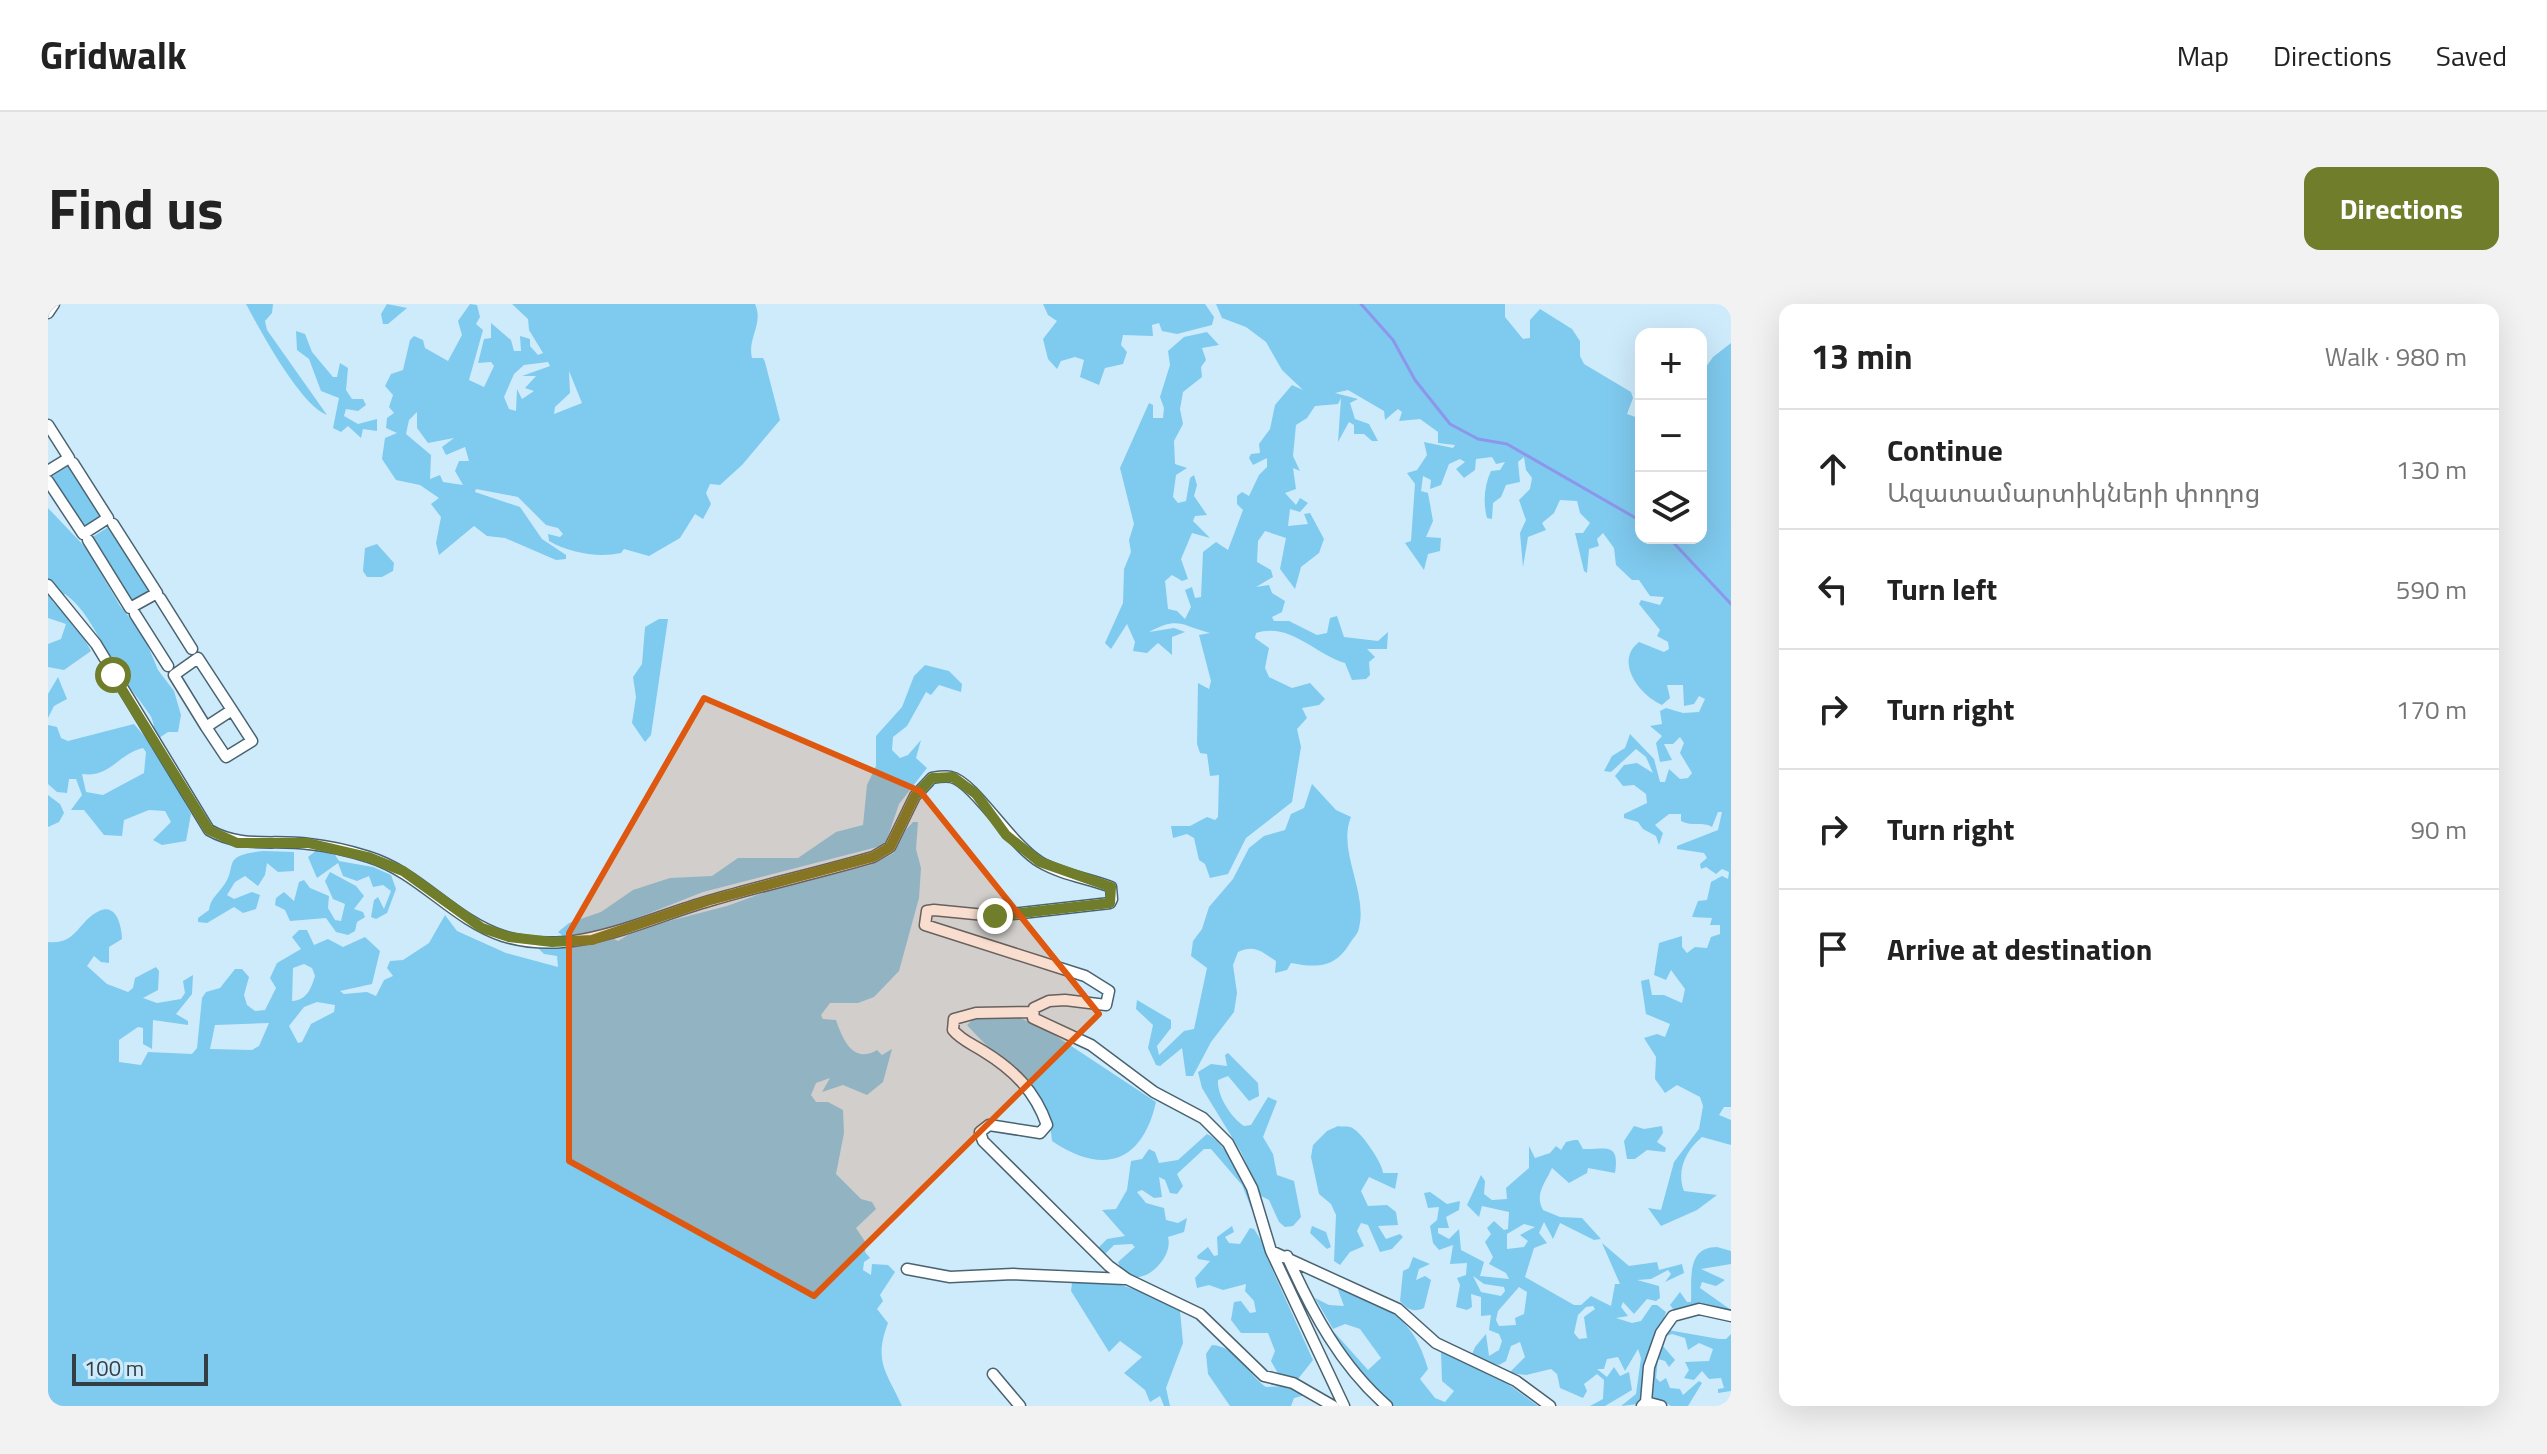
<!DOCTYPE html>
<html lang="en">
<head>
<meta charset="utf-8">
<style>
  :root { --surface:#fff; --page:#f2f2f2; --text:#222; --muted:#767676; --line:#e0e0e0; --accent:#707d2a }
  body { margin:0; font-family:"Titillium Web","Noto Sans Armenian",sans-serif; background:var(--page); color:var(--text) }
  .controls { position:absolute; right:24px; top:24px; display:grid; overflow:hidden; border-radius:16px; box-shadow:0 8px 32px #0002 }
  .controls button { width:72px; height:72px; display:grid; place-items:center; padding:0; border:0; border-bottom:2px solid var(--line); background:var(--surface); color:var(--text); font:40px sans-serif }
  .scale { position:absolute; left:24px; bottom:20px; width:136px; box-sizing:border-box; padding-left:8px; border:4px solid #323d44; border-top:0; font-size:22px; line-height:28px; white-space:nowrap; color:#323d44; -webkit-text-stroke:6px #ceebfb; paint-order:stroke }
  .stop { position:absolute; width:24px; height:24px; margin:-18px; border:6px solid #707d2a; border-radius:50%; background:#fff }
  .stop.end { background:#707d2a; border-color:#fff; box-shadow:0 2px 8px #0008 }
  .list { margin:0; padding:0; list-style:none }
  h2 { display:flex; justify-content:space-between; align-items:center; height:104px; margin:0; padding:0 32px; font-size:34px }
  h2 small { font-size:26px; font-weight:400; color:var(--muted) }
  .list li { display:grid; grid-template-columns:52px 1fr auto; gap:24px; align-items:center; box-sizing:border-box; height:120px; padding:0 32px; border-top:2px solid var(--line) }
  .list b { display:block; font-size:30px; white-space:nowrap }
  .list p { margin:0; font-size:26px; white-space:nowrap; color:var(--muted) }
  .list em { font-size:26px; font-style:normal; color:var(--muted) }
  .icon { flex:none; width:44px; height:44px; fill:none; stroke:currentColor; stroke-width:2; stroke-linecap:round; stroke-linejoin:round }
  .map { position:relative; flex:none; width:1683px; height:1102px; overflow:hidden; border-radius:16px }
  header { display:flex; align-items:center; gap:48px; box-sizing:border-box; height:112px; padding:0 40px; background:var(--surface); border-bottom:2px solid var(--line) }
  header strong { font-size:38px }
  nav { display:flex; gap:44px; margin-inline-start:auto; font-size:28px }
  .intro { display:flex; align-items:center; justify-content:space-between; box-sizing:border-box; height:192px; padding:0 48px }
  h1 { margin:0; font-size:56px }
  .button { padding:20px 36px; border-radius:16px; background:var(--accent); color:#fff; font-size:28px; font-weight:700 }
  main { display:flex; gap:48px; padding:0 48px }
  aside { flex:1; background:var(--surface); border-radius:16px; box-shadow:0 8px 32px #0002 }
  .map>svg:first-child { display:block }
  .green { fill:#7fcaef; fill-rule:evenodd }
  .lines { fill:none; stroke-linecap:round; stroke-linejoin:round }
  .stream { stroke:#8c97eb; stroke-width:3 }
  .minor-casing { stroke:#4a6371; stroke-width:13 }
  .minor { stroke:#fff; stroke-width:10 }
  .route { stroke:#707d2a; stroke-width:10 }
  .marked { fill:#df580f; fill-opacity:0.2; stroke:#df580f; stroke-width:6; stroke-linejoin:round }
</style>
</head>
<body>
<header>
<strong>Gridwalk</strong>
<nav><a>Map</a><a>Directions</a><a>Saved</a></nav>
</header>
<div class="intro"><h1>Find us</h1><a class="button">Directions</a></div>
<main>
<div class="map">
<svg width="1683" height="1102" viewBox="0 0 1683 1102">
  <rect width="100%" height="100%" fill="#ceebfb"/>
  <!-- green -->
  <path class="green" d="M198,0H225L224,9L217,17L219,26L279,111C252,101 212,26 198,0Z
    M339,0L359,4L340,20H335L333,10Z
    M422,0L429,1L432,13L428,20L435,26L421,76L436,83L446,62L443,58L430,59L436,35L443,34V19L463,36L466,47H473L472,32L482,35V42L490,51L495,49L481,26L480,15L464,0H707C716,20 699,34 704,54H715L717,58L732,116L694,161L672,181L662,180L658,189L663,200L655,215L647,210L632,234L601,252L576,245L573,249C550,254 522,249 501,237L500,230L512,233L515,230L510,224L498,221L470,193L428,185L427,188L472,203L494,235L518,251V255L508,256L457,234L439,232L426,222L391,251L388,239L393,213L383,200L391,194L372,181L348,176L334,155L337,134L349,129L338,124L339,114L346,109L341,103L345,91L337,82L343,70L355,66L362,36L366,32L375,36L377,44L400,57L414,31L410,17ZM500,58L502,62L474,72H488L477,84L486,87L474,95L469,85L468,107L461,105L456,93L466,70L476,61ZM521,67L534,99L506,110L507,103L522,89ZM369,108V124L380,139L406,134L394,143L398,151L417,143L421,157H411L407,167L415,181L395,178L392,171L382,175L383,151L358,130L361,116Z
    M995,0H1157L1166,13L1164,21L1129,30L1114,27L1111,19L1104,21L1105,32L1075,31L1073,41L1079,48L1075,60L1057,64L1051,81L1032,73L1036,56L1027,53L1013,57L1009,65L1000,55L995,35L1009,17L1000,11Z
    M1168,0H1457V13L1475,35L1482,34V16L1492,5L1524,25L1532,37V52L1536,60L1583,88L1585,94L1579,110L1593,115V234H1653V70L1665,53L1683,39V803H1676L1671,811L1683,816V841L1654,833C1638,846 1628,867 1636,887L1669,891L1649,906L1613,922L1600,904L1613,906L1626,858L1651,825L1655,802L1652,793L1629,781L1617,789L1607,775L1608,753L1596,734L1609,730L1617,733L1622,720L1598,710L1593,677L1601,675L1604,691H1616L1634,699L1637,685L1623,666L1618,676L1606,671L1611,639L1634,632V643L1639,649L1647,643L1659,644L1663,633L1672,630V621H1662L1664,614L1644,613L1650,597L1659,596L1663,578L1674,572L1680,575L1681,568L1674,565L1668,570L1658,563L1653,565L1652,560L1659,554L1656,549L1629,545V542L1670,526L1674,508H1670L1664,523C1655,517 1644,523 1633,517V510H1621L1607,521L1615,529L1611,541L1608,532L1595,525L1590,518L1576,514V510L1599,499L1598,490L1586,481L1575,482L1567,472L1576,461L1589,459L1605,469L1598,453L1588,445L1563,468L1556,467L1564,452L1577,444L1582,430L1606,455L1612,478H1617L1621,465L1632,475L1640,474L1644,469L1632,449L1636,439L1632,433L1625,440H1616L1624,456L1612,458L1608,439L1614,432L1602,422L1614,420L1612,407L1618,404L1635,409L1651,408L1657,395L1651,392L1646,400L1636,402L1635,381H1619L1622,394L1614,401C1591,391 1566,357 1591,338L1616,348L1621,345L1620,338L1609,332L1612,326L1591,300L1593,296L1612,301L1616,293L1602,292L1591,276H1584L1568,261L1566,244L1555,229L1549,235L1551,242L1541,245L1539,269L1536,267L1527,229H1535L1542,219L1532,209L1529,197L1512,196L1506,209L1494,219L1498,226L1480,233L1475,263L1472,229L1478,216L1471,196L1482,185L1484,174L1478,166L1476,153L1470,158L1472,178L1458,181L1453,193L1445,199L1444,215L1439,214C1435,199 1436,182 1443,167L1452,166L1457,158L1448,160L1444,153L1428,155L1427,166L1416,174L1408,165L1417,158L1412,155L1401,160L1393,181L1382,185L1383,176L1375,172L1373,187L1380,189L1385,217L1378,233L1393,234L1392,247L1380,250L1376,266L1357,239L1363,237L1367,180L1359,169L1369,166L1379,151L1376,138L1405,144L1407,141L1390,139V128L1372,115L1351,117L1354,108L1350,105L1337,116L1336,107L1300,86L1287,89L1310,95L1302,99L1307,115L1321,120L1330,137H1324L1316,130H1306V121L1301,118L1290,138L1293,94L1290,100L1267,102L1259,114L1248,121L1245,152L1252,167L1245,164L1248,185L1237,189L1248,201L1252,194L1260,199L1252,208L1242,205L1240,222L1260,220L1256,210L1262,209L1276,235L1271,249L1253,263L1247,285L1232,265L1238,234L1217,227L1210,237L1209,258L1223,266L1225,273L1208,283L1221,281L1224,289L1237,297L1234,308L1224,313L1226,317H1241L1269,331L1279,329L1282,314L1289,312L1296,333L1330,337L1340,328L1339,345H1319L1327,353L1321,358L1322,371L1318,375L1304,376L1297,359C1267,350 1242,318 1208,329L1207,334L1221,344L1217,364L1221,373L1244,384L1262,379L1277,395L1271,401L1254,404L1259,414L1249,425L1253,443L1244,498L1198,534L1180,570L1162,574L1157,560L1151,556L1146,534L1139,530L1125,534L1123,522H1142L1159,513L1167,516L1170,513L1171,471L1162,472L1159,450L1152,449L1149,440L1150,379L1161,385L1163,377L1151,331L1162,329C1133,321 1130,312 1101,328L1126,324L1137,328L1124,333V351L1110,339L1099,349L1085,347L1087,338L1079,320L1063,345L1057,339L1075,299L1076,265L1083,248L1081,236L1086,220L1072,164L1101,99L1105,101V114H1115L1116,104L1112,93L1122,61L1120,47L1136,33L1159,28L1171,41L1154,44L1158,56L1153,63L1154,73L1135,88L1132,105L1135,120L1126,137L1127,160L1139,164L1128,171L1125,193L1130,199L1138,197L1142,174L1146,171L1149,181L1146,192L1159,211L1147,212L1145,217L1162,234L1144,229L1133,255L1140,275L1134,277L1124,271L1117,277L1120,305L1129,307L1137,315L1143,303L1137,286L1144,283L1147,294L1153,293L1155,248L1168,238L1180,246L1195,206L1189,200V192L1194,188L1201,192L1211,171L1219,163V154L1205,161L1201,154L1203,150L1212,149L1211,140L1222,125L1227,101L1244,81L1255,86L1234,66L1218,38L1198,23L1174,14Z
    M248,27L257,30L264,48L285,73H289L292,59L300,64L298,86L304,95H315L318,101L310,107L298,105L296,112L310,120L329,115V127L315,125L313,134L300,122L293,128L285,124L291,94L273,87L261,55L249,46Z
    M25,159L60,214L35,230L0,175Z
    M0,204L39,245L72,302L95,330L110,366L126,387L133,411L130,428H120L111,434C105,427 107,419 102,411C90,393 73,374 63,356C51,334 38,305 17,290L4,297L29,322L43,347L16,366L0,363V340L13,335L18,320L0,314Z
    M65,220L109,289L82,304L40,236Z
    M329,240L346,259L345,267L334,273H319L315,267L317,244Z
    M611,315H620L603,431L597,438L584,419L588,393L585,373L594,360L597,323Z
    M877,361L901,367L914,380L913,388L891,381L883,391L878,388L859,422L845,433L844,446L852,454L860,451L873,436L868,454L879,464L851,500L837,541L655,588L551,629L515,632L510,628L521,619L553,608L585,586L622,574L664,572L690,554H750L788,528L815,521L819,481L828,462V432L854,403L866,372Z
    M10,373L19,395L6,402L0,414V390Z
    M86,420L108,446L143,510L138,537L114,541L105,536L123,518L117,507L101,506L76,516L74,532L56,531L36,506H23L34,491L28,475H21L19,489L9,488L0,480V421L9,423L13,434L20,437ZM95,444L98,448L96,469L55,491L38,488L34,470C62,474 70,450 95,444Z
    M1264,480L1288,506L1303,513C1289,547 1320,587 1311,624C1310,630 1305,634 1302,639C1287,664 1270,664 1243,659L1239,666L1227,669L1228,657C1214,648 1207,640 1190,648L1185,661L1189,689L1186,708L1163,738L1145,772H1138L1134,744L1112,762L1108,761L1100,744L1105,721L1088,705L1089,696L1123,716V724L1109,742L1111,751L1136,727L1146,725L1159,664L1143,652L1145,637L1154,625L1161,603L1185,575L1201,544L1216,532L1237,526L1243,510L1256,504Z
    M0,491L12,500L16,509L11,518L0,523Z
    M865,518H870L868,545L873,564L871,594L851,667L826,693L810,699H782L773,711L775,715L788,716C794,733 804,761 829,746L834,751L844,745L835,778L819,791L795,781L774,788L782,774L768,779L763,791L768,798H780L795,806L796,829L788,870L813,895L824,898L828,905L808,924L818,939L817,948L822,954L816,958L815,966L823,971L824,960L840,961L847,968L832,991L835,997L829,1005L840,1019C825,1058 839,1068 854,1102H0V638C29,641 30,617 51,607C69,598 74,624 74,635L61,643V659L53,658L46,652L39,662L59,680L80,688L85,684L87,674L108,663L111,667L110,686L95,694L109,699L133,695L137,689L135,677L145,671L144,690L128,710L140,717V721L105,716L104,745L95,740V724L90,723L71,736V758L93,761L100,748L144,750L149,744L154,694L158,688L172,684L187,665H194L201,673L196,691L199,701L207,707L217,706L228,684L222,674L229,659L253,645L244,633L251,626H259L266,641L280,635L295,643L317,633L332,647L324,680L292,687L296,690L319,688L328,692L336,676L345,672L339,664L342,657L355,656L381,639L397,611L409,627L458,649L510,663L509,652L496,650L489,643H527L566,635L570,637L590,625L679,602L726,585L822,561L846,549L851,533ZM256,660L264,664L267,672C263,685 259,696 244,697L245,664ZM269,698L287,701L286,708L263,720L254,738L250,739L241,722L256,703ZM221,719L211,742L204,746L162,745L167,721Z
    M269,546L287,551L291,557L325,563L343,571L348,585L339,609L328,615L323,613L326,596L330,593L336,605L343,587L335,581L325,583L321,572L309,577L295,572L290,559L269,574L260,553Z
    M215,547L246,548V567L230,568L219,559L217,571L210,582L197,572L187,578L179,591L186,595L204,588L212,591L208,605L195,609L186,603L159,619L150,618V614L161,606C163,595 166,594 173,585C193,562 169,552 215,547Z
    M282,568L308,582L316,592L306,605L315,608L317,613L309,618L307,627L300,631L288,628L278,614L242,617L237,606L227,601L228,594L236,588L246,597L251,578L256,576L262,584L281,592L280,604L287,616L293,617L297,600L285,595L277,577Z
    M932,709L972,714L999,726L1108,798C1094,860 1054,871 1004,837C1001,781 953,761 919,721Z
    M1180,749L1210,779L1211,792L1201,797L1180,772L1170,776C1169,792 1183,813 1196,822L1203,821L1220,793L1229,797L1215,833L1225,850L1229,871L1246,877L1253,913L1245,922L1237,923L1231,918L1221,896L1213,892L1193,848L1154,784L1150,768L1163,760L1179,762L1177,751Z
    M1290,822C1294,823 1298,822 1302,823C1312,825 1335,860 1335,869H1350L1347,885L1321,873L1313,887L1320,902L1339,901L1348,908L1350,921L1330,922L1338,935L1352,930L1355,933L1344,945L1332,948L1320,921L1313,919L1309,927L1316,942L1302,948L1292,961L1286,957L1288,911L1283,900L1271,890L1263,853L1265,841L1279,827Z
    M1586,822L1596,825L1614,822L1615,829L1609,838L1618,844L1617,848L1599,846L1587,855H1579L1576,837Z
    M1159,830C1177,837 1203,886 1204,906L1194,881L1163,845H1156L1129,870L1135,882L1129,890L1122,889L1117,876L1111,873L1114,893L1106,894L1094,886L1089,888L1098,899L1116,904L1118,916L1130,919L1139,914L1136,928L1120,933C1127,958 1083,994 1070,958L1087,943L1084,940L1066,941L1055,952L1048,946L1059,935L1077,932L1054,906L1068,905L1079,886L1083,857L1094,855L1101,845L1107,848L1111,859L1130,856Z
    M1526,836H1530L1535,845C1557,846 1572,837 1567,869L1540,864L1539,869L1521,879L1504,864C1498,878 1486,890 1495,906L1512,913L1534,914L1553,935L1546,936L1512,919L1505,935L1496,918L1491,929L1499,939L1486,944L1477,973L1526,1001H1533L1543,992L1563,1002L1567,980H1572L1554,939L1581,962L1609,958L1611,966L1634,960L1636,969L1617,978L1623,970L1620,966L1603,975L1589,976L1611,982L1612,994L1608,997L1599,995L1586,1010L1575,998L1573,1003L1580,1012L1568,1014L1584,1019L1593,1017L1604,1001H1609L1618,1008L1613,1023L1620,1026L1671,1035H1678L1683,1030V1087L1670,1089V1085L1676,1084L1673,1074L1661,1075L1654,1067L1646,1076L1636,1074L1641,1066L1637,1058L1661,1057L1665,1045L1651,1039L1640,1046L1637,1034L1624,1030L1618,1032L1615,1042L1627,1056L1621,1063L1617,1057L1610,1055L1608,1074L1612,1078L1618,1074L1622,1084L1632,1085L1635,1091L1651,1077L1654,1079L1640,1102H1623L1615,1097L1573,1102L1588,1090L1593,1054L1590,1045L1577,1067L1570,1053L1559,1055L1556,1065H1549L1559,1073L1566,1063L1572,1072L1581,1068L1584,1086L1557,1102H1542L1555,1095L1556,1076L1549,1070L1536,1080L1539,1087L1535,1094L1512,1084L1509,1070L1503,1065L1478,1071L1461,1069L1477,1053L1472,1038L1463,1042L1458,1057L1451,1061L1422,1055L1427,1043L1438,1030L1441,1052L1451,1046L1454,1037L1451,1030L1441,1026L1443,1011L1433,1012V993L1423,990L1424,1003L1419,1006L1408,1003L1412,981L1409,974L1418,971L1419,959L1402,960L1405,941L1391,946L1385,939L1382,922L1389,916L1391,903L1380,904L1376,889L1382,888L1399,900L1412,897L1411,906L1398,913L1401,924H1390V929L1401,935L1411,925L1413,946L1436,958L1432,972L1461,975L1458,969L1441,960L1445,953L1437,938L1443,930L1439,924L1446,917L1456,926L1460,925L1461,908L1434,902L1431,913L1419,901L1433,871L1437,877L1436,890L1444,896L1459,895L1458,884L1481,864V842L1487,854L1502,849L1508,842L1513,846L1518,838ZM1476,920L1487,923L1472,931L1480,937L1476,943L1459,945V930ZM1425,972L1436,980L1456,983L1457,987L1453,992L1433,988ZM1471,983L1479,988L1476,1010L1467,1014L1468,1021L1451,1022L1448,1016L1450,1007ZM1545,1002L1547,1005L1536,1013L1539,1034L1531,1035L1526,1029L1530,1011L1538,1003Z
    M1184,922L1186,928L1177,933L1181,939L1192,940L1202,924L1206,925L1221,949L1219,954L1265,1056L1250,1075L1231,1071L1223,1057L1227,1047L1220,1029H1193L1183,1016L1186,998L1193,997L1202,1009L1208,1008L1206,997L1197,987L1198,980L1175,986L1161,981L1149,984L1147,974L1162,957L1150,955L1149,952L1160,943L1166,952L1170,951L1169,933Z
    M1264,922L1278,928L1283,943L1279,945L1262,929Z
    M1669,943L1683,947V960L1653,965L1677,976L1668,982L1654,978L1652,984L1683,1006V1018L1626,1006L1622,1001L1632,988L1639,998H1643C1644,976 1638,943 1669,943Z
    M1365,953L1382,960L1371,965L1368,976L1377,972L1383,976L1376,1004C1365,1009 1359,1005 1352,997L1355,967L1361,964Z
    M1057,976L1095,988L1132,1007L1135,1039L1118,1084L1122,1102H1116L1112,1092L1102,1098L1097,1086L1076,1069L1094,1053L1072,1037L1061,1048L1023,987L1024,979Z
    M1292,981C1339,1003 1365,1012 1380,1065L1372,1075L1387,1094L1397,1098L1406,1087L1394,1077L1393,1048L1460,1080L1490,1102H1346L1324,1082L1283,1032L1286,1028L1320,1066L1333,1054L1312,1025L1297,1020L1285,1025L1267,994L1281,1001L1296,1002L1290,986Z
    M1164,1041C1189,1042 1201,1072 1218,1083L1241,1082L1256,1089L1254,1092L1246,1094L1243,1102H1182L1160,1070L1158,1050Z"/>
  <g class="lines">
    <!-- stream -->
    <path class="stream" d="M1313,0L1345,36L1367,76L1402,120L1430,135L1459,140L1593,217
      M1621,234L1683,300"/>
    <!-- minor casing -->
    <g class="minor-casing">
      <path id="minor" d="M0,9L6,0
        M0,121L21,154L0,167
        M0,177L35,230L60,214L25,159
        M40,236L82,304L109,289L65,220
        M0,281L48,340L161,526C194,545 226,535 261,540C281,542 302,547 321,553C372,569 404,615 455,632C526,654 594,616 661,597C715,581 770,569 825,553L842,543L867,492L884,474C890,473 898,472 903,473C926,478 963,541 992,558C1014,571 1040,574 1063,583L1064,595L1062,599L947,612L886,606L879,607L877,621L1037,672L1061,687L1058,701L1017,696L1001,697L986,704L985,714L1043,741L1106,788L1155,814L1180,839L1204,884L1223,947L1296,1102
        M112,294L144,345
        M87,310L120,362
        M150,354L184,406L158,423L126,371Z
        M158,423L178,453L204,437L184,406
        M983,708L928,709L906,715L905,726C913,736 924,740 935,747C966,766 987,787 999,821L992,829L941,821L932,828L935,837L1061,962L1079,975L1152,1010L1216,1072L1245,1079L1285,1102
        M1223,947L1350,1005L1388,1039L1468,1077L1502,1102
        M1239,952C1264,1008 1293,1062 1339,1102
        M859,965L902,973L965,970L1077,975
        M945,1070L972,1102
        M1598,1098L1613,1102
        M1594,1102L1598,1098L1601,1063L1613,1029L1625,1012L1651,1005L1683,1012"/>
    </g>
    <!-- minor -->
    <use href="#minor" class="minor"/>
  </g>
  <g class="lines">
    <!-- route -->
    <path class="route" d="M65,371L161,526L189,539H260L320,553L355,567L434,624L461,633L504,638L544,636L659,597L825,553L842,543L867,492L884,474L905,473L928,490L958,531L992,558L1063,583L1062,599L947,612"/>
  </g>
  <!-- marked area -->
  <path class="marked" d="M656,394L872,487L1051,710L766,992L521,857V629Z"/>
</svg>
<div class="controls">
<button>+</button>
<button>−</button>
<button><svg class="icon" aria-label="layers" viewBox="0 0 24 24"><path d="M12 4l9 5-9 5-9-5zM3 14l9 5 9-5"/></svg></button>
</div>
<div class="scale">100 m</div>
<div class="stop" style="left:65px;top:371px"></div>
<div class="stop end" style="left:947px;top:612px"></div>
</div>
<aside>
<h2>13 min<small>Walk · 980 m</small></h2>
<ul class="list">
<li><svg class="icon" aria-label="ahead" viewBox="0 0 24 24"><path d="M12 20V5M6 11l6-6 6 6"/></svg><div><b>Continue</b><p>Ազատամարտիկների փողոց</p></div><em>130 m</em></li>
<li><svg class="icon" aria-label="left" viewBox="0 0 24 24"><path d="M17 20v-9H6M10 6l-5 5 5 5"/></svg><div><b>Turn left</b></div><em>590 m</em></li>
<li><svg class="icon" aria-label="right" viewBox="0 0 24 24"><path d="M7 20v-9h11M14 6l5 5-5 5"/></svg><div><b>Turn right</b></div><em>170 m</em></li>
<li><svg class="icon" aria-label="right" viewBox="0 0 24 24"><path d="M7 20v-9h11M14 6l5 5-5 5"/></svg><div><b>Turn right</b></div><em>90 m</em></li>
<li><svg class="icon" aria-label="arrive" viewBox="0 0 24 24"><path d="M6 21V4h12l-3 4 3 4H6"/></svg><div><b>Arrive at destination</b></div></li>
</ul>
</aside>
</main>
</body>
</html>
